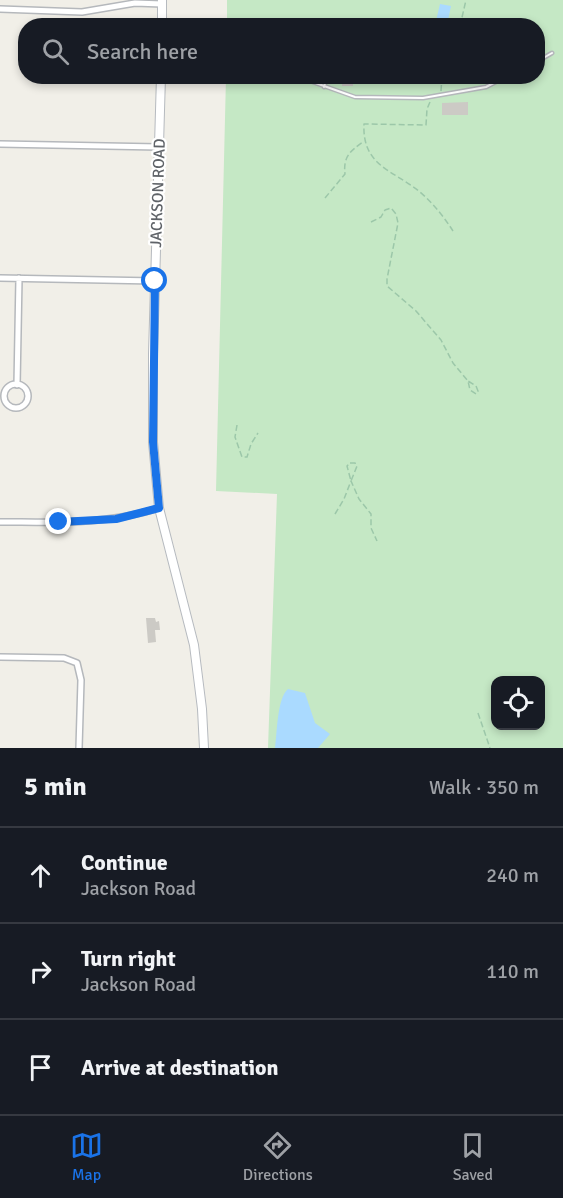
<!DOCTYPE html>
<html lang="en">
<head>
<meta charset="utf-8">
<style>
  :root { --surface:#171b24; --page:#20242c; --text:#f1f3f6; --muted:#9ea1a6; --line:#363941; --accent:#1a73e8 }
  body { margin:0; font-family:Signika,sans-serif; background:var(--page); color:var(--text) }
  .controls { position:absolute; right:18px; bottom:18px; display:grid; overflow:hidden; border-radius:12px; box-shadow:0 3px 9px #0003 }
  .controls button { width:54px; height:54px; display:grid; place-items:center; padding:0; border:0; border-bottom:2px solid var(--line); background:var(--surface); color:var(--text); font:30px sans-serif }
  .stop { position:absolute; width:18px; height:18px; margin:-14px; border:4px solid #1a73e8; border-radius:50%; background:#fff }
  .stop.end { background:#1a73e8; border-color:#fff; box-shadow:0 2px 6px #0008 }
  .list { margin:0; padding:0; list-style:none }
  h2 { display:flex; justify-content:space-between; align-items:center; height:78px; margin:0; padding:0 24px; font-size:26px }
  h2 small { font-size:20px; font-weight:400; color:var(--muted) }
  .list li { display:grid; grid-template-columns:39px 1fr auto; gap:18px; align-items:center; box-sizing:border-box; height:96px; padding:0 24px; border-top:2px solid var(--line) }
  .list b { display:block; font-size:22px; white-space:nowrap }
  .list p { margin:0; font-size:20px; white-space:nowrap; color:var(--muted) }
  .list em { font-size:20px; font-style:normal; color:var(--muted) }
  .icon { flex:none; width:33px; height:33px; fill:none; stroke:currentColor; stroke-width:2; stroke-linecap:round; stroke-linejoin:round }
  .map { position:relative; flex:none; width:563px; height:748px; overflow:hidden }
  .search { position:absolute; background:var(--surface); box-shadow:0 3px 9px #0003; left:18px; right:18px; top:18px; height:66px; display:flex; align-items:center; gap:15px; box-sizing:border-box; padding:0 21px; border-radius:24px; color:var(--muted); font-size:22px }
  .sheet { height:366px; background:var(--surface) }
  nav { display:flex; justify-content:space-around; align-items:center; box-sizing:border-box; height:84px; border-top:2px solid var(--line); background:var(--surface); font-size:16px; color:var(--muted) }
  nav a { display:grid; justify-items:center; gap:3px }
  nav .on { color:var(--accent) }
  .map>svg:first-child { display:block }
  .green { fill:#c5e8c5; fill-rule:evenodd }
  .water { fill:#aadaff }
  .building { fill:#cccac5 }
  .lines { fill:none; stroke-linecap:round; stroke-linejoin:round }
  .lane-casing { stroke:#b5b8bc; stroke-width:5 }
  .street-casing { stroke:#b5b8bc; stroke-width:8 }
  .secondary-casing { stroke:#b6babf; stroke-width:10 }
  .path { stroke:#9cc7a9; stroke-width:1.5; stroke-dasharray:6 3; stroke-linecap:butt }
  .lane { stroke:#fff; stroke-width:2 }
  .street { stroke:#fff; stroke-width:5 }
  .secondary { stroke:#fff; stroke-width:8 }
  .route { stroke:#1a73e8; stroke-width:8 }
  .labels { text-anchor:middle; stroke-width:4.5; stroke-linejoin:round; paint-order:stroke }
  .street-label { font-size:16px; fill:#5f6368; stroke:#fff }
</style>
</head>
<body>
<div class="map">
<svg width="563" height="748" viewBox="0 0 563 748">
  <rect width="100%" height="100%" fill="#f1efe8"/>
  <!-- green -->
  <path class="green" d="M227,0H563V748H268L277,494L216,491L226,77L538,76V26L227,25ZM496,680H540V726H496Z"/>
  <!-- water -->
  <path class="water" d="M440,4L451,6L447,25H435Z
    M288,689L305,693L315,723L330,734L318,748H275C277,734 277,698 288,689Z"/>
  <!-- building -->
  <path class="building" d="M337,76H358V83H353V86H342V83H337Z
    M468,102V115H442V103Z
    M146,618H155L156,622L159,621L160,630H155L156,642L148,643Z"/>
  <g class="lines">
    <!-- lane casing -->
    <g class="lane-casing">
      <path id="lane" d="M538,61L552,53
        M296,76L355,97L423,98L486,87L507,76
        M163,77L298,79
        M324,87L327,76"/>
    </g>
    <!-- street casing -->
    <g class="street-casing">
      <path id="street" d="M0,9L82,12L135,3L162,4
        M0,144L159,147
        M0,278L155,281
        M4 396a12 12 0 1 1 24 0a12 12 0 1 1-24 0Z
        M17,385L19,278
        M0,522C54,522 107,525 159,508
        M0,657L64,658L77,663L81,680L79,748"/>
    </g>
    <!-- secondary casing -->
    <g class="secondary-casing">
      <path id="secondary" d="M162,26V0
        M161,76L153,354V442L159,508L194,645L202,709L204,748"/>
    </g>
    <!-- path -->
    <path class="path" d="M460,26L466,0
      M441,91L442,76
      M430,102L427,109L426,125L364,124C362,166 393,170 420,192C433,203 444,217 453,231
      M325,198L345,174C343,157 350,151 363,142
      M371,222L381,217L385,210L391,208L396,214L398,223L387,279V286L416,311L441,340L453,363L468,381L470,390L476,394L478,391L476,386L468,381
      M237,425L235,437L242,457H247L251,444L258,433
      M350,463H355L357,466L351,481L347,466Z
      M335,514L344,499L351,481L359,499L371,514V528L377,541
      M478,713L490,748"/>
    <!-- lane -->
    <use href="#lane" class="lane"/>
    <!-- street -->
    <use href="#street" class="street"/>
    <!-- secondary -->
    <use href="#secondary" class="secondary"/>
  </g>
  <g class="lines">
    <!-- route -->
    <path class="route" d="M59,522L116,519L159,508L153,442L155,281"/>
  </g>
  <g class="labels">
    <!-- street labels -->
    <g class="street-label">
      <text transform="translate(157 193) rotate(-88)" y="6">JACKSON ROAD</text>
    </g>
  </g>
</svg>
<div class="controls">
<button><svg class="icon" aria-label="locate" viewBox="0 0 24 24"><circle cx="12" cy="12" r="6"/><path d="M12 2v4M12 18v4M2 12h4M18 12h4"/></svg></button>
</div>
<div class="stop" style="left:155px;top:281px"></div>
<div class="stop end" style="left:59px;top:522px"></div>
<div class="search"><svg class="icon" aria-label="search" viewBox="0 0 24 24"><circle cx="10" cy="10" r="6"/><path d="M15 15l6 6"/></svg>Search here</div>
</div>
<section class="sheet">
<h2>5 min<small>Walk · 350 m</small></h2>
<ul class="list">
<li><svg class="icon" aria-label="ahead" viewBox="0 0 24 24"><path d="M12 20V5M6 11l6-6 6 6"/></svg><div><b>Continue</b><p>Jackson Road</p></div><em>240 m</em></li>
<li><svg class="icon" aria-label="right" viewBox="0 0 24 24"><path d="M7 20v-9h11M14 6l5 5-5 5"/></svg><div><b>Turn right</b><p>Jackson Road</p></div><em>110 m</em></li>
<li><svg class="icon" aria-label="arrive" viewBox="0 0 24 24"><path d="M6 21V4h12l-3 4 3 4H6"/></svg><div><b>Arrive at destination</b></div></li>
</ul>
</section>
<nav>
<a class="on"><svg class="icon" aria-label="map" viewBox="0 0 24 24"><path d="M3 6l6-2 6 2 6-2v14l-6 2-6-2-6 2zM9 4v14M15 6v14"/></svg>Map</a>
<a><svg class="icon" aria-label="directions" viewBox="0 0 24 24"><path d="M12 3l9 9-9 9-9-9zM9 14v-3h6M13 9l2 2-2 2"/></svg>Directions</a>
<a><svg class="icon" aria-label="saved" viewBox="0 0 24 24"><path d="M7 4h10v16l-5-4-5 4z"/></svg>Saved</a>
</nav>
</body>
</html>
